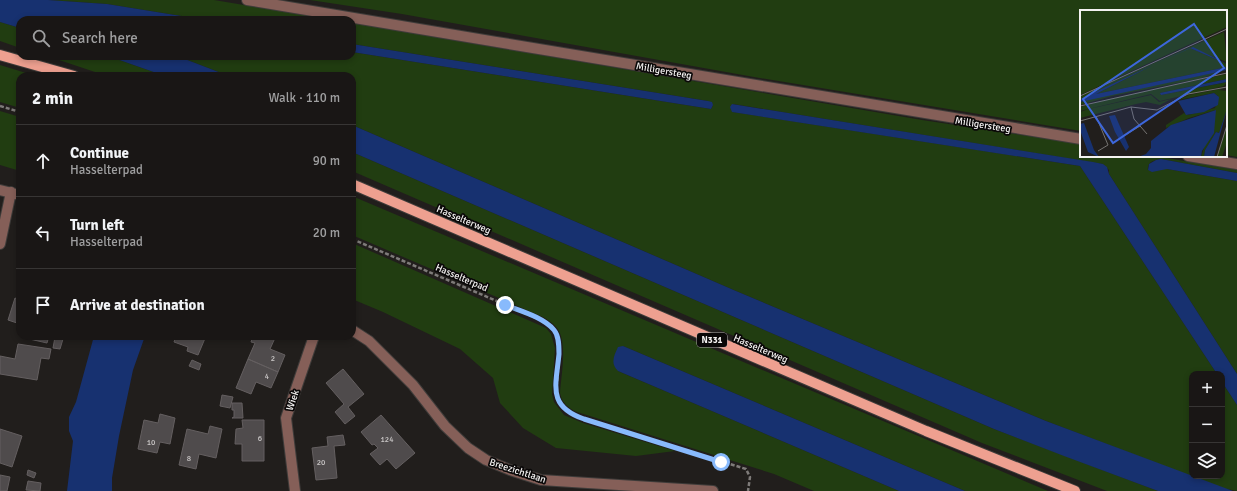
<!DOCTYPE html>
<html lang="en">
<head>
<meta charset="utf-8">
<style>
  :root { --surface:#191615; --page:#262322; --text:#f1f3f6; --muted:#9f9fa0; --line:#373534 }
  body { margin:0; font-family:Signika,sans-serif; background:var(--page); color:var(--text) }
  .controls { position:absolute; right:12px; bottom:12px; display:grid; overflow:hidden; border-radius:8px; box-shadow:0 2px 6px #0003 }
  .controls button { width:36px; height:36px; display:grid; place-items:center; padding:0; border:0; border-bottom:1px solid var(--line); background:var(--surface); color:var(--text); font:20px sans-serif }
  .stop { position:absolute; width:12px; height:12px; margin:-9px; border:3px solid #88bafc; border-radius:50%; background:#fff }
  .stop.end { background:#88bafc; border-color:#fff; box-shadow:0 1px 4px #0008 }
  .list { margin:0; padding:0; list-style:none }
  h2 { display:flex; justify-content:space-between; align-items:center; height:52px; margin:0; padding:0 16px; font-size:17px }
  h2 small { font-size:13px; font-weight:400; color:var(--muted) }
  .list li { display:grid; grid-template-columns:26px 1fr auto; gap:12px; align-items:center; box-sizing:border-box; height:72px; padding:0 16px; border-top:1px solid var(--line) }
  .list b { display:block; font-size:15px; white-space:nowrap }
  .list p { margin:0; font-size:13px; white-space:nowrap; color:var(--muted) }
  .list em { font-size:13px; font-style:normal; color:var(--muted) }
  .icon { flex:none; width:22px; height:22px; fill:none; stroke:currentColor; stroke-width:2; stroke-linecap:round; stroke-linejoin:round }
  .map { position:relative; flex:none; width:1237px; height:491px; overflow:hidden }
  .search { position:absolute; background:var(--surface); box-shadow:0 2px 6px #0003; left:16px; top:16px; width:340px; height:44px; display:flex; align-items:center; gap:10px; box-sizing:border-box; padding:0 14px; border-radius:12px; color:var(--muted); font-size:15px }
  .panel { position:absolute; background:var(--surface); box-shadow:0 2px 6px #0003; left:16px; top:72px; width:340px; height:268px; border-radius:12px }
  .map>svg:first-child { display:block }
  .green { fill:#213d11 }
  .water { fill:#173170 }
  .building { fill:#4f4b4c; stroke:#645f60 }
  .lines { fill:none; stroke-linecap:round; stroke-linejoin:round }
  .minor-casing { stroke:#3f3c3a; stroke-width:12 }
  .major-casing { stroke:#3f3c3a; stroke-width:12 }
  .path { stroke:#7e7b79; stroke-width:2.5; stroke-dasharray:4 2; stroke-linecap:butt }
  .minor { stroke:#855f58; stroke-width:10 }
  .major { stroke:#eea090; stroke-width:10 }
  .route { stroke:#88bafc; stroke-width:5 }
  .labels { text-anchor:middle; stroke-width:3.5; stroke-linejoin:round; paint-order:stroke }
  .number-label { font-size:8px; fill:#cbc8c8 }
  .shield { fill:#0a0808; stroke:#aeacab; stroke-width:1 }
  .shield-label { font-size:9px; font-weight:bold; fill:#f4f2f1 }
  .street-label { font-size:10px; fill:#f4f2f1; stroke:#0a0808 }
  .inset-road { fill:none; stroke:#757371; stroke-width:1 }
  .view { fill:#3d67dc; fill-opacity:0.15; stroke:#3d67dc; stroke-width:2 }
  .inset-edge { fill:none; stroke:#f4f2f1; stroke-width:2 }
</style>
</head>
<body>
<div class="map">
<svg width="1237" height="491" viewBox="0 0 1237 491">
  <rect width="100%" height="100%" fill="#211e1c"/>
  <!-- green -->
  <path class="green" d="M48,0H214L334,20H206L107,4Z
    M310,0H1237V157L1226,155V11H1081V131L754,77L402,14Z
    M0,22L20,28V48L0,41Z
    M352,23L922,120L1081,144V156H1155L1237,170V173L1161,159C1154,160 1147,162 1148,170L1156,171L1163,169H1167L1237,181V374L1109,174V170L1103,164L733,104V112L1080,166L1217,374H1192V476H1222V382L1237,405V491L1222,488L1046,421L736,291L352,125V76H229L177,56H352V52L711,109L713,105L708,101L352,44Z
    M47,56H108L165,76H107Z
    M0,65L36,76H20V108L0,102Z
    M0,111L20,117V171L0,165Z
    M352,152L994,429L1158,491H1107L982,443L352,171Z
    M352,196L1048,491H965L623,346L618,371L899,491H814L774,474L577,412C568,408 562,403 560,393C561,376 568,342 557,328C553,323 548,320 543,317L352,235Z
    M352,243L546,328L551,334L555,348L552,394L554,402L564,415L583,423L675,451L636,456L556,448L523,428L500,403L493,378L460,349L383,312L352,299Z"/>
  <!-- water -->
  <path class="water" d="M0,0H48L107,4L206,20H149L131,17L129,20H20V28L0,22Z
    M352,44L708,101L712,102L713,105L711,109L352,52Z
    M108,56H177L229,76H165Z
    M732,104L1093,162L1103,164L1107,167L1109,174L1237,374V405L1222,382V374H1217L1080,166L732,112L730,107Z
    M352,125L736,291L1046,421L1233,491H1158L1064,456L994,429L352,152Z
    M1161,159L1237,173V181L1167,169L1152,172L1148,170L1149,164L1156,160Z
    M94,336H145L133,370L119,436L112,478V491H67L73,441L69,431V417L76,402Z
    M623,346L965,491H899L618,371C610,363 614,356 618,347Z"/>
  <!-- building -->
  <path class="building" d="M15,298L20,300V324L8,320Z
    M25,336H49L47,343L25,338Z
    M176,336H206L198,355L187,351L188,347L174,342Z
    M253,336H271L275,338L270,349L285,355L278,372L248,359L255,343L251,342Z
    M55,337L63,339L60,349L53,348Z
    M18,344L51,349L49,359L41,358L37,380L0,374V356L15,359Z
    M248,359L278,372L271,388L256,382L251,394L236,388Z
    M192,360L201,364L199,370L189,366Z
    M343,369L364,394L348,407L355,416L345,424L335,412L344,404L326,383Z
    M222,395L233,397L230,408L220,406Z
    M232,403H242L243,418H232L234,417V410H232Z
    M160,414L175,418L170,444L160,442L157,453L138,449L144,420L158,423Z
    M381,415L415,453L396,469L387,459L380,465L370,454L378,448L374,444L372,445L361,432Z
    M242,420H264V461H242V444H235L236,429L243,428Z
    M210,426L222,429L216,458L199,454L196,469L179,465L187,429L208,434Z
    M0,429L22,436L12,467L0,463Z
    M343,435L345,445L334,446L337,478L316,480L312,448L328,446L327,437Z
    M28,470L36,473L34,478L27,475Z
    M0,475L10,477L7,491H0Z
    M28,481L41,483L40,491L26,490Z"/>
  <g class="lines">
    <!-- minor casing -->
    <g class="minor-casing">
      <path id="minor" d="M247,0C525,46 802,95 1081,139
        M1188,156L1237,164
        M0,190L20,195
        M0,244L11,192
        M352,330L369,341L413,385L445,426L468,448L486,460L510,470L541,480L713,491
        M295,491L286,418L314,336"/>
    </g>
    <!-- major casing -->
    <g class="major-casing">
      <path id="major" d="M0,55L74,76
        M352,184L926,431L1075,491"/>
    </g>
    <!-- path -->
    <path class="path" d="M0,106L20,112
      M352,239L541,320C546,324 552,327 556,333C562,345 557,378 556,394C560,409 570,414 584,419L746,469L750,477L748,491"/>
    <!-- minor -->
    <use href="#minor" class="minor"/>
    <!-- major -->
    <use href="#major" class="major"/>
  </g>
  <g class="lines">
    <!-- route -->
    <path class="route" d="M505,305C520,311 543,317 554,330C559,336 559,346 559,354C556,386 547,406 584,419L721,462"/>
  </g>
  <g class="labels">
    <!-- number labels -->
    <g class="number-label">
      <text x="273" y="361">2</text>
      <text x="267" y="379">4</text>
      <text x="260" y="441">6</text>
      <text x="387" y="442">124</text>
      <text x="151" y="445">10</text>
      <text x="189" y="461">8</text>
      <text x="321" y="465">20</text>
    </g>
    <!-- shield labels -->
    <rect class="shield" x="697" y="333" width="30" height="14" rx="3"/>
    <g class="shield-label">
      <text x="712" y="343">N331</text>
    </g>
    <!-- street labels -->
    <g class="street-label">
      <text transform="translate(664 70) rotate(10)" y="4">Milligersteeg</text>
      <text transform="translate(983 124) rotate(9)" y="4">Milligersteeg</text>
      <text transform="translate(464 219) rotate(23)" y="4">Hasselterweg</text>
      <text transform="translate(462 277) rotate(23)" y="4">Hasselterpad</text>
      <text transform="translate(761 348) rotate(23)" y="4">Hasselterweg</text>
      <text transform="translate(292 400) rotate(-71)" y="4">Wiek</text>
      <text transform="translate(518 470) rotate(18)" y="4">Breezichtlaan</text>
    </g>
  </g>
  <!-- overview -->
  <g transform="translate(1080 10)">
    <rect width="147" height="147" fill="#211e1c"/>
    <path d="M0,0H147V17L0,85ZM144,22L147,52L110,38L147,54V57L16,84L73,55L0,90V86ZM147,60L118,69L32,86L0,95V92L21,86ZM147,64V69L80,83L81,85L147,72L144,76L80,91L71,84L0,101V97L29,89ZM145,78L139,80L147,81V99L139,123L136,122L125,140L124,147H121L136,100L109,108L86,118V115L104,103L108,105L135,98L138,86L134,83L98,90L109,85ZM71,85L79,92L91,89L80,95L66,92L56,94L0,108V102L9,99ZM147,117V132L142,147H137Z" fill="#213d11"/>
    <path d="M113,37L147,54L110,38L75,54ZM73,55L16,84L147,57V60L0,92V90L13,83ZM147,69V72L81,85L80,83ZM134,83L139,87L138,95L124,102L106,105L98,91ZM147,99L134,147H124L125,140L136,122L139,123ZM136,100L134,123L122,141L121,147H58L66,144L71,138V131L91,115ZM35,105L49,137L46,141L35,122L29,106ZM4,113L14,140L19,147L8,142L0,120V114Z" fill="#173170"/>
    <path class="inset-road" d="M0,86L147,19M0,96L147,63M51,97L54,109L67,124M16,106L28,135L18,141M0,111L51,97L77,100L108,84L147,77M47,124L60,116M137,147L147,115"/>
    <path class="view" d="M114,14L144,58L33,133L3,89Z"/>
    <rect width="147" height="147" class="inset-edge"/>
  </g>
</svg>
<div class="controls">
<button>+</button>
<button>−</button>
<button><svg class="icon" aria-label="layers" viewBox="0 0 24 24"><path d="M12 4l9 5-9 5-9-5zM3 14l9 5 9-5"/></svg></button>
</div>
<div class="stop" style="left:721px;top:462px"></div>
<div class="stop end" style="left:505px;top:305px"></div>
<div class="search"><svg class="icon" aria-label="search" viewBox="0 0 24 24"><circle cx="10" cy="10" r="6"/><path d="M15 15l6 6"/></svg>Search here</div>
<section class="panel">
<h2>2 min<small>Walk · 110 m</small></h2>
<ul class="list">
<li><svg class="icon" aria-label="ahead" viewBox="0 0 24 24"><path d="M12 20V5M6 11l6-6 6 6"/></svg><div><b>Continue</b><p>Hasselterpad</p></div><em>90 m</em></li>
<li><svg class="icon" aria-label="left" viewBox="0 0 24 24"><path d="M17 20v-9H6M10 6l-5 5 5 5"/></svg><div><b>Turn left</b><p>Hasselterpad</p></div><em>20 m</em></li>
<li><svg class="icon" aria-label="arrive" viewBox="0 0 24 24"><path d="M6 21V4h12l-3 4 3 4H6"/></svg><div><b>Arrive at destination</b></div></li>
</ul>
</section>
</div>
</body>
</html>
